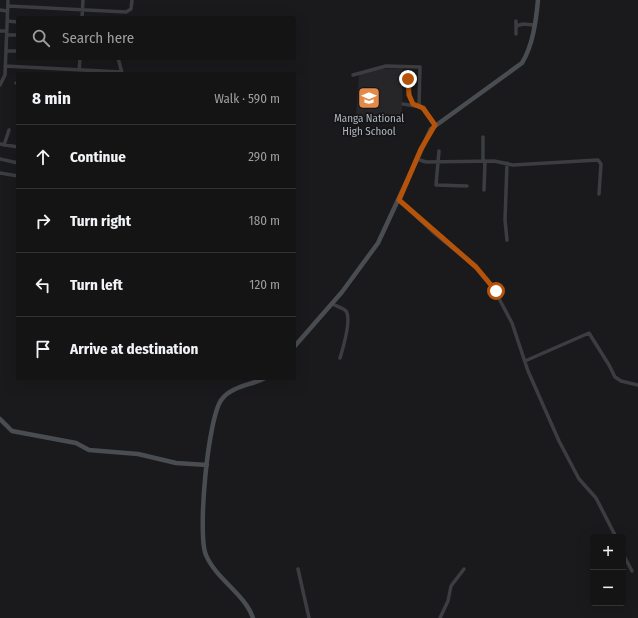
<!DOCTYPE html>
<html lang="en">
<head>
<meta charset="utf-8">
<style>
  :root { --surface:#141415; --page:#212122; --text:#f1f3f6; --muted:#9d9ea0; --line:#333334 }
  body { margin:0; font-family:"Fira Sans Condensed",sans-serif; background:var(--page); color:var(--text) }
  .controls { position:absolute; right:12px; bottom:12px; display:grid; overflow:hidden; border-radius:4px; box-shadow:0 4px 16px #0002 }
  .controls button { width:36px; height:36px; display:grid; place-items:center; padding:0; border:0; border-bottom:1px solid var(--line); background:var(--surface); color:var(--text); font:20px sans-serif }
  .stop { position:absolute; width:12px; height:12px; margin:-9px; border:3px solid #b45309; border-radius:50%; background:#fff }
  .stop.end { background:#b45309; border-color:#fff; box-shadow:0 1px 4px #0008 }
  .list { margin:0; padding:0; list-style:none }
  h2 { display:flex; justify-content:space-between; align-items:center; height:52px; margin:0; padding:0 16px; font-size:17px }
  h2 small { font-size:13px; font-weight:400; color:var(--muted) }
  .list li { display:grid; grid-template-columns:26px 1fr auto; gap:12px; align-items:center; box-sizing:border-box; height:64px; padding:0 16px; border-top:1px solid var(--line) }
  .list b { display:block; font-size:15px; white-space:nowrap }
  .list em { font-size:13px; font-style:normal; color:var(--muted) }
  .icon { flex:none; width:22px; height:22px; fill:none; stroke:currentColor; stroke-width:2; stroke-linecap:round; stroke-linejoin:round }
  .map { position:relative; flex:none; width:638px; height:618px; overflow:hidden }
  .search { position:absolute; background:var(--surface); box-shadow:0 4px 16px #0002; left:16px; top:16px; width:280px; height:44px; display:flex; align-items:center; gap:10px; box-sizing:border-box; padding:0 14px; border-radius:4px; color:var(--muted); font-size:15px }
  .panel { position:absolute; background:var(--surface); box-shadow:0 4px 16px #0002; left:16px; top:72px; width:280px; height:308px; border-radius:4px }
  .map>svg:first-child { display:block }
  .built { fill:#262629 }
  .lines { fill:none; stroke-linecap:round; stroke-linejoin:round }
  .street { stroke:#3b3d40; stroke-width:3.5 }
  .secondary { stroke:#494c50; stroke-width:4.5 }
  .route { stroke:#b45309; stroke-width:5 }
  .labels { text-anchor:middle; stroke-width:3.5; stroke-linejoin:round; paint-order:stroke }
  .poi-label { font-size:11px; fill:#adb4ba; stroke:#151517 }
</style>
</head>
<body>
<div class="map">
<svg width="638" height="618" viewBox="0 0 638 618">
  <rect width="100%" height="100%" fill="#1a1a1c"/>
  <!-- built -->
  <path class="built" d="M403,68L402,116L356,117L359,74L381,69Z"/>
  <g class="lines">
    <!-- street -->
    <path class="street" d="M8,6L126,12L131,9L132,0
      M0,10L7,11
      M82,18L83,0
      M7,21L18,22
      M516,21V34
      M516,26L523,24L534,25
      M0,31H7
      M7,35H18
      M6,51H18
      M118,58L122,73
      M5,66L121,72
      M79,74L80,58
      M353,75L386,66L420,67L419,106
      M408,79L409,95L413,104
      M16,83H18
      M0,85L5,75L8,0
      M403,104L421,107L435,125
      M0,144L18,147
      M4,145L9,130
      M439,151L436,185L467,186
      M0,159L18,163
      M417,159L426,162L494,161L513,165L598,160L601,164L599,194
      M483,161V137
      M0,173L18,176
      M484,190L485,161
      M399,200L435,234L476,267L495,291L512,323L528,371L559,441L579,479L596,498L616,537
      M507,240L505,220L507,163
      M332,304C336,306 343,308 346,311C352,320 343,348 340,358
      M525,361L589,333L609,365L615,377L621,381L638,385
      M623,554L632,571
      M298,569L309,618
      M440,618L448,601L451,586L464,569"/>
    <!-- secondary -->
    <path class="secondary" d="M294,347L342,292L378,243L431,129L522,63C533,45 536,21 538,0
      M0,419L12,431L76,443L89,450L138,454L176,463L207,465
      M253,618C245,594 216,579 206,555C197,535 208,415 222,399C232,386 252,385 265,378"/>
  </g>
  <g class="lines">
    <!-- route -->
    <path class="route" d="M408,79L409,95L413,104L423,108L435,125L421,149L399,200L476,267L496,291"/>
  </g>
  <!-- icons -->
  <defs>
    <g id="school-square" transform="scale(1.15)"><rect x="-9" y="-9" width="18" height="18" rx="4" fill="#e48a49" stroke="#151517"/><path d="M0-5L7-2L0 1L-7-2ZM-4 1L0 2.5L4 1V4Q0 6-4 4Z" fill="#fff"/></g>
  </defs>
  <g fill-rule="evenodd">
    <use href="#school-square" x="369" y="98"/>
  </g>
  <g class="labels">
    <!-- poi labels -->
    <g class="poi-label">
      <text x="369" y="122">Manga National<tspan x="369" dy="13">High School</tspan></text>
    </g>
  </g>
</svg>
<div class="controls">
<button>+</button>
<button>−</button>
</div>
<div class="stop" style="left:496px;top:291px"></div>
<div class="stop end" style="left:408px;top:79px"></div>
<div class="search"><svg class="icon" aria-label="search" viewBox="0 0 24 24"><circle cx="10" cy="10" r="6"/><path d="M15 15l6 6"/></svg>Search here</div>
<section class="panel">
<h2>8 min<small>Walk · 590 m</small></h2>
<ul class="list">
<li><svg class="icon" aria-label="ahead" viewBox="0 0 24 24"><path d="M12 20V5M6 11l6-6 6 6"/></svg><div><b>Continue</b></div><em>290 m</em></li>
<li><svg class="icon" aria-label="right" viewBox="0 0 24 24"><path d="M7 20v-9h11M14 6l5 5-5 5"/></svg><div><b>Turn right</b></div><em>180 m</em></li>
<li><svg class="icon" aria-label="left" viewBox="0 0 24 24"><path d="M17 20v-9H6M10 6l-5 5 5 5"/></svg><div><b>Turn left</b></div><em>120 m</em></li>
<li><svg class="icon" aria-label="arrive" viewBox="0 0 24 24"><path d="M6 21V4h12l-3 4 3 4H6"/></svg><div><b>Arrive at destination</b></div></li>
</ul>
</section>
</div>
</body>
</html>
